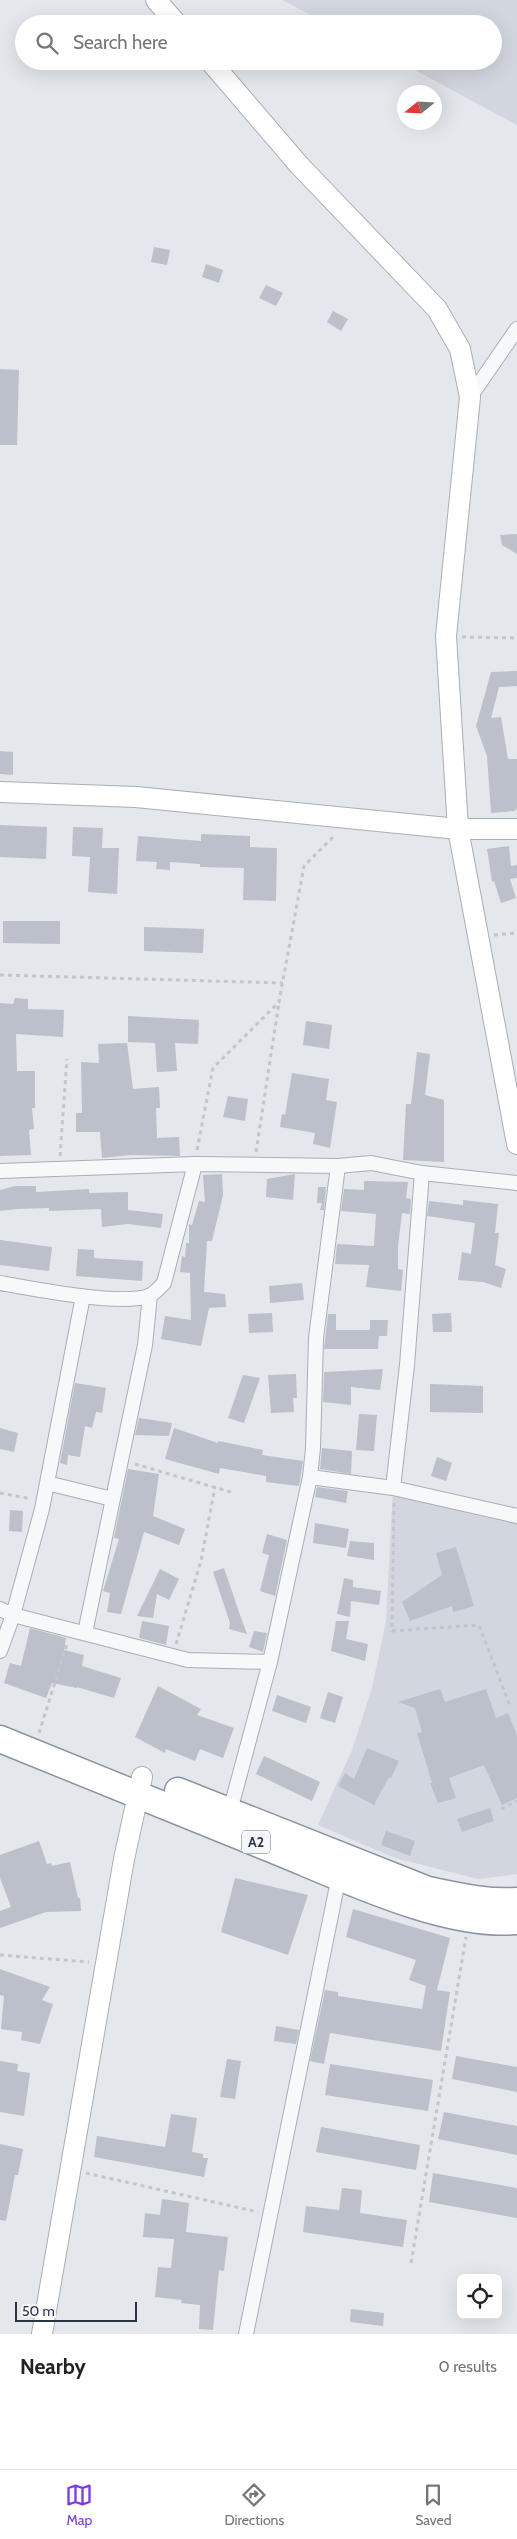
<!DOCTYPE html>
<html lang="en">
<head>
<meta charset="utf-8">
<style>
  :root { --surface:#fff; --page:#f6f6f6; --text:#222; --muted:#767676; --line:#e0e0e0; --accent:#7c3aed }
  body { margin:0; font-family:Cabin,sans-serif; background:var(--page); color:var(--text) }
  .controls { position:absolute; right:15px; bottom:15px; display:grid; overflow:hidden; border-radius:8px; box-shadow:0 5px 20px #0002 }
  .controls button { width:45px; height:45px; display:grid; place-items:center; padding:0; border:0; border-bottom:1px solid var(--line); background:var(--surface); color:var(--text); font:25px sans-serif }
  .compass { position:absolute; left:397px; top:85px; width:45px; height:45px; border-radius:50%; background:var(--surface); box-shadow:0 5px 20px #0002; rotate:252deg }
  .scale { position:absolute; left:15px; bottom:12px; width:122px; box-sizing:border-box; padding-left:5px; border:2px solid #2b3445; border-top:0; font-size:14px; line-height:18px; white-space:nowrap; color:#2b3445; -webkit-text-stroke:4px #f4f6f9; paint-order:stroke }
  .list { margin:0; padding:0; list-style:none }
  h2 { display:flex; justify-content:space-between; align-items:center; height:65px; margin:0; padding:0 20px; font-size:21px }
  h2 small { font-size:16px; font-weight:400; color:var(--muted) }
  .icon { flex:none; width:28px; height:28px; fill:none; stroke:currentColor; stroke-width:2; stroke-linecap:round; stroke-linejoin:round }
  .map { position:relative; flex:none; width:517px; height:2334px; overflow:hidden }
  .search { position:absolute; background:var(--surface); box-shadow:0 5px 20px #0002; left:15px; right:15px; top:15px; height:55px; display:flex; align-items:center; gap:12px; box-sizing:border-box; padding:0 18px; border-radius:28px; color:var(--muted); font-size:19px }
  .sheet { height:135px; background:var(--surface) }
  nav { display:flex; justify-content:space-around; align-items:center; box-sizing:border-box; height:70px; border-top:1px solid var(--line); background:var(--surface); font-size:14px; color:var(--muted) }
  nav a { display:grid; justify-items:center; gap:2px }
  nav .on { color:var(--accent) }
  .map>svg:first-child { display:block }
  .built { fill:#d2d6de }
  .building { fill:#bbc0ca }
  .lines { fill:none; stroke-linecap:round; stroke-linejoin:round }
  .street-casing { stroke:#a9aeb7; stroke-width:16 }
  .secondary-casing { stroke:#a9aeb7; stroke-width:22 }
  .highway-casing { stroke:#8b94a3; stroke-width:29 }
  .path { stroke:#c2c5cb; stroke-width:3; stroke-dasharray:4 4; stroke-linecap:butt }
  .street { stroke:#f7f8fa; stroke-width:14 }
  .secondary { stroke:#fff; stroke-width:20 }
  .highway { stroke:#fff; stroke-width:26 }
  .labels { text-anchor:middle; stroke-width:4.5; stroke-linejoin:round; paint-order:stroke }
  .shield { fill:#f4f6f9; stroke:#676e7b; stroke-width:1 }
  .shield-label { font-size:14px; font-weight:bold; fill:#2b3445 }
</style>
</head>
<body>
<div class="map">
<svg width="517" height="2334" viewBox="0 0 517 2334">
  <rect width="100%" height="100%" fill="#e4e7ec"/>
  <!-- built -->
  <path class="built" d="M282,0H517V125L398,61H493V24H328Z
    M393,1488L517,1517V1874L478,1879L395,1858L318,1825L352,1750L372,1688L386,1621Z"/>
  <!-- building -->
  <path class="building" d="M154,247L170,250L167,265L151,262Z
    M206,264L223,270L219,283L202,277Z
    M266,285L283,293L276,306L259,298Z
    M333,311L348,319L341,331L327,322Z
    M0,369L19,370L17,445H0Z
    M517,534V554L502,545L500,535Z
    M517,671V686L499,687L491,718L501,717L508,759H517V808L515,811L491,813L487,756L476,726L491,672Z
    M0,751L13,752V775L0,774Z
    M0,825L47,827L46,859L0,857Z
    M73,827L103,828L102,848H119L117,894L88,892L90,857L72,856Z
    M201,834L250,836V847L277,848L276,901L243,900L244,868L200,867V864L170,862V870L156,869L157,862L136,861L138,836L201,841Z
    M509,846L511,866L517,865V878L510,879L516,898L501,903L494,881L492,882L487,849Z
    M3,921H60V944L3,943Z
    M144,927L204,929L203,953L144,951Z
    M15,998L28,999V1009L64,1010L63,1037L16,1034L17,1071H35V1108H32L34,1129L29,1130L31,1155L0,1156V1003L13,1004Z
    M128,1016L199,1020L198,1044L175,1043L177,1071L157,1072L155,1043L128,1042Z
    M306,1021L332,1025L329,1049L303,1045Z
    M127,1043L133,1089L159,1087L160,1108H156L157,1138L179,1137L180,1156L131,1155L102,1158L100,1132H76V1113H82L81,1062L99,1063L98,1044Z
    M417,1052L430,1054L425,1095L444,1100V1162L403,1160L406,1104H411Z
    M292,1073L329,1079L326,1100L337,1102L330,1148L313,1144L315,1133L280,1127L282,1114L285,1115Z
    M228,1096L248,1099L245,1121L223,1117Z
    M222,1174L223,1195L212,1241H207L204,1292L225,1294L226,1307L209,1308L201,1346L161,1339L165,1316L191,1320L190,1273L180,1272L182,1256L185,1257L186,1243H189V1224L192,1225L199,1201L205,1202L203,1175Z
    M295,1174L293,1200L266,1197L267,1179Z
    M364,1181L408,1182L406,1198L411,1199L410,1214L402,1213L398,1246V1269L403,1270L401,1291L366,1287L369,1265L335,1264L337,1244L374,1246L376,1214L341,1211L344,1189L364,1190Z
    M15,1186H36V1192L89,1189V1193L128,1192V1210L163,1214L161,1228L128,1224L102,1227L101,1209L49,1211V1208L17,1209L0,1211V1190Z
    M318,1187H326L324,1210H320L322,1203H317Z
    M463,1200L498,1204L495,1233H499L495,1265L506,1269L501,1288L483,1282L458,1280L462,1252L471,1254L475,1223L427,1216L429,1201L463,1205Z
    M0,1240L52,1247L49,1271L0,1265Z
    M78,1249L94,1250V1258L143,1261L142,1281L76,1276Z
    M302,1283L304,1300L270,1303L269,1286Z
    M272,1313L273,1332L249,1333L248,1314Z
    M451,1313L452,1332H433L432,1314Z
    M328,1314H336V1330H370V1320H388L387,1336H379L378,1349H324Z
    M383,1369L380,1390L351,1387V1405L323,1402L324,1372Z
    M296,1374L297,1398H293L294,1412L271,1413L268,1375Z
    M243,1375L260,1378L244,1423L228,1418Z
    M75,1383L106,1388L102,1413L96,1412L92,1428L85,1426L80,1457L68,1455L67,1465L60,1463Z
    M430,1384L483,1386V1413L430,1412Z
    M359,1414L377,1415L374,1451L356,1450Z
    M139,1418L172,1423L169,1436L135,1435Z
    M0,1428L18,1433L14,1452L0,1449Z
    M174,1428L218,1443V1441L263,1450L262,1455L303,1461L299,1486L266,1482V1476L220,1468L219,1474L165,1459Z
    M322,1448L352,1451L351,1474L320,1469Z
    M437,1457L452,1463L446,1481L431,1476Z
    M128,1469L159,1474L153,1516L185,1529L179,1545L144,1532L121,1614L107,1612L110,1593L103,1591L119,1539L114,1538Z
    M317,1487L348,1491L346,1503L315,1497Z
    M10,1510L23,1511L22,1532L9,1531Z
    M315,1523L349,1529L346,1548L313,1543Z
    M267,1534L287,1540L275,1596L260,1591L269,1555L262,1553Z
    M350,1541L374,1543V1560L347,1556Z
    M456,1547L474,1606L453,1612L452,1606L410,1621L402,1602L442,1575L436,1553Z
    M224,1568L239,1612L247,1634L229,1629L230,1623L213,1572Z
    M160,1569L179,1579L169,1600L157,1594L153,1618L137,1616Z
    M344,1578L353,1580V1587L381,1591L379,1605L351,1601L350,1617L337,1614Z
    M142,1621L169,1626L166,1645L139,1638Z
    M336,1621H349L346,1639L368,1644L365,1661L331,1651Z
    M30,1628L66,1638L64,1650L84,1655L82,1666L121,1678L114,1698L77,1687V1688L52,1683L46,1698L4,1683L10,1663L21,1666Z
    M254,1631L267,1633L263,1652L249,1647Z
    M158,1686L201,1709L197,1715L234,1728L223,1758L200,1749L195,1761L166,1749L165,1753L135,1737Z
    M440,1689L445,1702L486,1689L496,1718L508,1713L517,1735V1798L502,1805L484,1765L449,1778L456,1798L438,1803L430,1783H432L417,1733L422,1732L415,1708L398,1702Z
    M328,1692L343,1697L335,1723L320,1718Z
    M277,1695L311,1707L306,1723L272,1711Z
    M367,1748L399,1761L391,1778L389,1777L374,1805L338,1786L345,1773L354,1779Z
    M264,1756L320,1782L312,1801L256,1774Z
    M490,1808L494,1821L462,1832L457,1819Z
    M386,1831L415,1841L410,1856L381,1845Z
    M39,1841L47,1864L51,1863L52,1866L70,1862L78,1898H80L81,1911L46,1912L0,1928V1911L11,1907L0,1878V1855Z
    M235,1878L308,1895L288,1955L221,1932Z
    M353,1909L450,1938L437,1990L450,1992L441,2051L330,2033L324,2064L310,2061L325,1990L338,1992V1996L422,2009L426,1986L409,1980L416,1960L346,1937Z
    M0,1969L50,1987L42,2000L53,2004L40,2044L21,2040L22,2032L1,2029L4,1996L0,1995Z
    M276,2026L299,2030L296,2044L274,2041Z
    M456,2056L517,2067V2092L452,2079Z
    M227,2059L241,2061L235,2099L220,2097Z
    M0,2061L18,2064L17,2071L30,2073L24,2116L0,2112Z
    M330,2064L433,2080L428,2111L325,2095Z
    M444,2112L517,2126V2155L438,2139Z
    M171,2114L197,2118L192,2152L203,2154V2158H208L204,2177L94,2157L97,2136L165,2147Z
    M321,2127L420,2145L416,2170L316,2152Z
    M0,2144L23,2149L18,2175H15L6,2221L0,2220Z
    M433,2173L517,2188V2218L429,2202Z
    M342,2188L362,2190L360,2213L407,2220L403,2247L303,2232L306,2206L339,2210Z
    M162,2199L189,2203L186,2232L228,2237L224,2271L219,2270L213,2330L199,2329L200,2305L181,2303L182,2300L155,2297L158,2267L171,2268L174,2239L143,2237L145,2213L160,2215Z
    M351,2309L384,2313L383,2326L350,2322Z"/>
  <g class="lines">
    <!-- street casing -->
    <g class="street-casing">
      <path id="street" d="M470,397L517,329
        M0,1171L195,1164L338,1166
        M0,1283C33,1289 120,1306 149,1296C154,1294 160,1287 164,1283L195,1164
        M310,1477L393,1488L517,1516
        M47,1483L112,1499
        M393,1488L407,1365L422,1173L517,1183
        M0,1609L13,1615L188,1660L270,1662
        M85,1633L145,1345L150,1295
        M0,1651L13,1615L42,1509L83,1296
        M230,1811L270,1662L310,1477L313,1448L316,1338L338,1166L371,1163L422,1173
        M246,2334L339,1876"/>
    </g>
    <!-- secondary casing -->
    <g class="secondary-casing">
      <path id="secondary" d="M156,0L177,24
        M210,61L299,165L437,309L460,349L470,397L446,636L458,829L517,1144
        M0,792L136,797L458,829H517
        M42,2334L124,1859L142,1777"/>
    </g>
    <!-- highway casing -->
    <g class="highway-casing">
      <path id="highway" d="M0,1739C88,1774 176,1810 264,1846C335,1874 442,1928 517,1921
        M178,1791L428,1890C457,1896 487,1903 517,1901"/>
    </g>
    <!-- path -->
    <path class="path" d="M462,637L517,638
      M494,935L517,933
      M0,975L283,983
      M197,1150L213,1068L279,1002L304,866L335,835
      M256,1152L279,1002
      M60,1156L67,1059
      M135,1464L234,1493
      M0,1493L31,1499
      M394,1503L392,1631L479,1625L510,1706
      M176,1644L201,1561L215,1487
      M39,1733L67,1644
      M501,1809L517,1801
      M0,1955L89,1962
      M86,2173L258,2212
      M411,2263L466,1937"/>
    <!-- street -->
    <use href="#street" class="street"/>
    <!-- secondary -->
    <use href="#secondary" class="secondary"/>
    <!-- highway -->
    <use href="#highway" class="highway"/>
  </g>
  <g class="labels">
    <!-- shield labels -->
    <rect class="shield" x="242" y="1830.5" width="28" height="23" rx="4"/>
    <g class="shield-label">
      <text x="256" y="1847">A2</text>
    </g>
  </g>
</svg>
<div class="controls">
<button><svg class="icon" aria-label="locate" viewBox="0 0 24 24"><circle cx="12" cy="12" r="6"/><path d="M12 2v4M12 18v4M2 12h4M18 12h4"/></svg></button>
</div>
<svg class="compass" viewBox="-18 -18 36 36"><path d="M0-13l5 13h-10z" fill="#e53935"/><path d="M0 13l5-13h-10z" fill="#767676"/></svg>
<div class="scale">50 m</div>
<div class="search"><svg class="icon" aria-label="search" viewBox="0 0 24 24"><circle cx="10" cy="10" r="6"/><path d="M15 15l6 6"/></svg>Search here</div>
</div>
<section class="sheet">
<h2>Nearby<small>0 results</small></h2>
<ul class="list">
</ul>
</section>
<nav>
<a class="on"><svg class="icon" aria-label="map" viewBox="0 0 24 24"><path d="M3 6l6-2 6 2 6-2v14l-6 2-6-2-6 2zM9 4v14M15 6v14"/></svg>Map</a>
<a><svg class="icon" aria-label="directions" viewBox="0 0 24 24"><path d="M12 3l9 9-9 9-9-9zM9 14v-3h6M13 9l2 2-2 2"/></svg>Directions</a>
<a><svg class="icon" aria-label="saved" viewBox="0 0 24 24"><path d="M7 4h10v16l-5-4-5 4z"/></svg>Saved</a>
</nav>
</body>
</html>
